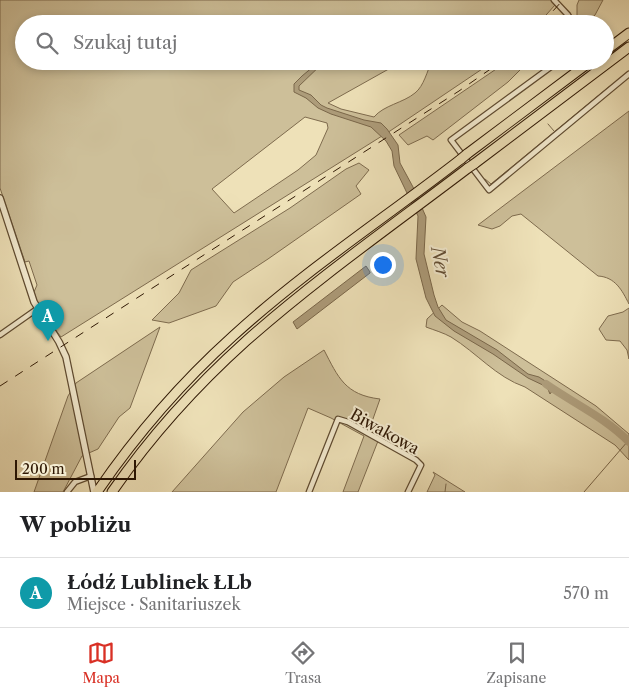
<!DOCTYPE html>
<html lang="pl">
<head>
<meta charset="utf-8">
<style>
  :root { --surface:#fff; --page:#f2f2f2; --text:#202124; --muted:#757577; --line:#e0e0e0; --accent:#d93025 }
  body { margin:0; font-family:"Libre Caslon Text",serif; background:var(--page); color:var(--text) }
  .scale { position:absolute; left:15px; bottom:12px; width:121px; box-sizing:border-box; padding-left:5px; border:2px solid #2e1703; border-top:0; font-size:14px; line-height:18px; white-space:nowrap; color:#2e1703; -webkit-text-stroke:4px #f4ecd1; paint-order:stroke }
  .you { position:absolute; left:382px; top:264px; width:18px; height:18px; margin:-12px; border:4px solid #fff; border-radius:50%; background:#1a73e8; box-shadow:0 0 0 8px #1a73e833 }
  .badge { display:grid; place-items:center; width:32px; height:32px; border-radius:50%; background:var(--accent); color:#fff; font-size:16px; font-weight:700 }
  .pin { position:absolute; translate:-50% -41px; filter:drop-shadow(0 1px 2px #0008) }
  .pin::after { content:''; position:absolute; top:26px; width:18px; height:15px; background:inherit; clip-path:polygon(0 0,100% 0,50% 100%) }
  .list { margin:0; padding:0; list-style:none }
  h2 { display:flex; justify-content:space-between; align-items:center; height:65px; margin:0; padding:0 20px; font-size:21px }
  h2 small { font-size:16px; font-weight:400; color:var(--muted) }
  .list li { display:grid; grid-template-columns:32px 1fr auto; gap:15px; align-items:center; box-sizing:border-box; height:70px; padding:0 20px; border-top:1px solid var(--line) }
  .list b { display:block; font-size:19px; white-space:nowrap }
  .list p { margin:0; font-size:16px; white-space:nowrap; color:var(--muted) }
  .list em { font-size:16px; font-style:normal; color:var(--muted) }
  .icon { flex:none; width:28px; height:28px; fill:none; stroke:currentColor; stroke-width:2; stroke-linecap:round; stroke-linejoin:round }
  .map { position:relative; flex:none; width:629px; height:492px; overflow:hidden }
  .search { position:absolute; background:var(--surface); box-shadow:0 2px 8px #0003; left:15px; right:15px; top:15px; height:55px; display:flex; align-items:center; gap:12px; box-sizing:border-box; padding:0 18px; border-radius:28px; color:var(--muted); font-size:19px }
  .sheet { height:135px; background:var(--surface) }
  nav { display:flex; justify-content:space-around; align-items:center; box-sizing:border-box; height:70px; border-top:1px solid var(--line); background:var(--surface); font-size:14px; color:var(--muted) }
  nav a { display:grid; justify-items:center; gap:2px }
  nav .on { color:var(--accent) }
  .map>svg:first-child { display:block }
  .green { fill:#cdbf99; stroke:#7e6b4e; fill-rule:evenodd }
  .water { fill:#ad9c7a; stroke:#7a674a }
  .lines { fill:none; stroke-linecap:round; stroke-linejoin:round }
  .stream { stroke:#7a674a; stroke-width:1 }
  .river { stroke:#ad9c7a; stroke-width:8 }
  .minor-casing { stroke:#5e4a30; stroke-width:7 }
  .tertiary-casing { stroke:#5e4a30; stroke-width:8 }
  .motorway-casing { stroke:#2e1703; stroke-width:11 }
  .minor { stroke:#f4ecd1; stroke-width:4.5 }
  .tertiary { stroke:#f4ecd1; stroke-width:5.5 }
  .motorway { stroke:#eee1b8; stroke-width:9 }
  .rail { stroke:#2e1703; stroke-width:1; stroke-dasharray:9 9; stroke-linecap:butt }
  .motorway-bridge-casing { stroke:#2e1703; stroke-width:11; stroke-linecap:butt }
  .motorway-bridge { stroke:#eee1b8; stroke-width:9 }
  .labels { text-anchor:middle; stroke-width:4; stroke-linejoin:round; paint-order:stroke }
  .street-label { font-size:16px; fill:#2e1703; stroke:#f4ecd1 }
  .water-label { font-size:18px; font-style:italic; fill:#614c33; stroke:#f4ecd1 }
</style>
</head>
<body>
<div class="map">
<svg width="629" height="492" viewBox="0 0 629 492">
  <rect width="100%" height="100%" fill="#eee1b8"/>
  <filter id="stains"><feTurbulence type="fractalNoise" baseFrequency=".004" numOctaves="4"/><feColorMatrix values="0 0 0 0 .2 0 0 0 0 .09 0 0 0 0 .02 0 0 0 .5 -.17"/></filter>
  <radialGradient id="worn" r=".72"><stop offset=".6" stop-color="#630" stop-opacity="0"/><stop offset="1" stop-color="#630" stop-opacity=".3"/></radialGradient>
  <!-- green -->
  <path class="green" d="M0,0H551L555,5L538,24H24V61H403L328,103L341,109L374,117C384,105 403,103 415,93C424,86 427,71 432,61H494L390,131L61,337L39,308L34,292L37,285L29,261L25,262L0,188ZM305,117L327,123L328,128L316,155L298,170L234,213L212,189Z
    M579,0H603L595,15L586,24L577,23V5Z
    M508,61H529L508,82L433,140L427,136L408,145L399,135Z
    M629,111V304C622,290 615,277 598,276L521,214L512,216L500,226L492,229L478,225Z
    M359,163L369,170L356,186L361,194L268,259L233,282L216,306L169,323L152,320L179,293L191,270L290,208L346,169Z
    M442,305L462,322L480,331L596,406L629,434V460L615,445L525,387C496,377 477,353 451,337C444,333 434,330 426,327L427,319Z
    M629,308V359L627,350L620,341L606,340L599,329L608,316L623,312Z
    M160,327L130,408L119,417L98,449L82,456L63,492H34L68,396L76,383Z
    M324,350C338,377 345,395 380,399L368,433L378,441L358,492H343L364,436L331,418L308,408L276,492H172L243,412L284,377Z
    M433,472L465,492H427L435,475Z"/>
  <!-- water -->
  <path class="water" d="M320,61H325L299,86V90L311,95L321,105L327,108L364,120L381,123L387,129L398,145L400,163L413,187L426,217L424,254L434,295L438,307L446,320L497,350L528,374L539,377L555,387L550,394L547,387L528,378L493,354L454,331L435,316L426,298L416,259L418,216L394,166L392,151L386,141L371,127L331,114L318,108L306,98L294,92V84L302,76Z
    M366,266L370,272V273L297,329L293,322Z"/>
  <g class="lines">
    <!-- stream -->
    <path class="stream" d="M548,124L554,131
      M485,179L491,184L610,86
      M445,492L446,484
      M584,492L628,441"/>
    <!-- river -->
    <path class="river" d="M546,384C573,403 606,418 629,442"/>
    <!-- minor casing -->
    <g class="minor-casing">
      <path id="minor" d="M554,0L568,15L573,24
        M559,61L451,140L489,190L629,74
        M0,335L37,309
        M67,492L75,482L91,476
        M309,492L338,419L348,422L416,460L421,465L408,492"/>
    </g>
    <!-- tertiary casing -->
    <g class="tertiary-casing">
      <path id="tertiary" d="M0,198L34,302L59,342L66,357L94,492"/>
    </g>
    <!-- motorway casing -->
    <g class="motorway-casing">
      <path id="motorway" d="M605,51L629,33
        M467,154L591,61
        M474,164L629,47
        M97,492C136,435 182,382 233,336C304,271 385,218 461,159
        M112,492C150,437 196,386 246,341C316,279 393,225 468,168"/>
    </g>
    <!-- minor -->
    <use href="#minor" class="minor"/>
    <!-- tertiary -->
    <use href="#tertiary" class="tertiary"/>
    <!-- motorway -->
    <use href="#motorway" class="motorway"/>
    <!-- rail -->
    <path class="rail" d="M541,24L563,0
      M0,386L459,91L502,61"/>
    <!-- motorway-bridge casing -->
    <g class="motorway-bridge-casing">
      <path id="motorway-bridge" d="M461,159L467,154
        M468,168L474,164"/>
    </g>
    <!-- motorway-bridge -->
    <use href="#motorway-bridge" class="motorway-bridge"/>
  </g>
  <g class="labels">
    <!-- street labels -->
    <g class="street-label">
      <text transform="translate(385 431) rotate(29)" y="6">Biwakowa</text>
    </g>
    <!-- water labels -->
    <g class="water-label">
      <text transform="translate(440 262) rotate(78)" y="6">Ner</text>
    </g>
  </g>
  <rect width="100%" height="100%" filter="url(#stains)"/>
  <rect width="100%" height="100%" fill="url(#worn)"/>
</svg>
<div class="scale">200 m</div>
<div class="you"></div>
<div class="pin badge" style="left:48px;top:341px;background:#0f9aa8">A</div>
<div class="search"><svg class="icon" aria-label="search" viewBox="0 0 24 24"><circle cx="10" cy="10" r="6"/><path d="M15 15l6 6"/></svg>Szukaj tutaj</div>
</div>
<section class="sheet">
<h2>W pobliżu<small></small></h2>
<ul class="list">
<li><span class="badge" style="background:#0f9aa8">A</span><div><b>Łódź Lublinek ŁLb</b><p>Miejsce · Sanitariuszek</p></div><em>570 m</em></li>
</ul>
</section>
<nav>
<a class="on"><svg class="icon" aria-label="map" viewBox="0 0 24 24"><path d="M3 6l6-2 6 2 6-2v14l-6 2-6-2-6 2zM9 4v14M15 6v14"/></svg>Mapa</a>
<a><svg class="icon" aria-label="directions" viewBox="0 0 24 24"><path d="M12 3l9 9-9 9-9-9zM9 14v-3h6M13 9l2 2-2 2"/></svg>Trasa</a>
<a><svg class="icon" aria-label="saved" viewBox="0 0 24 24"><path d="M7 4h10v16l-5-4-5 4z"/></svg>Zapisane</a>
</nav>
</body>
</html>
